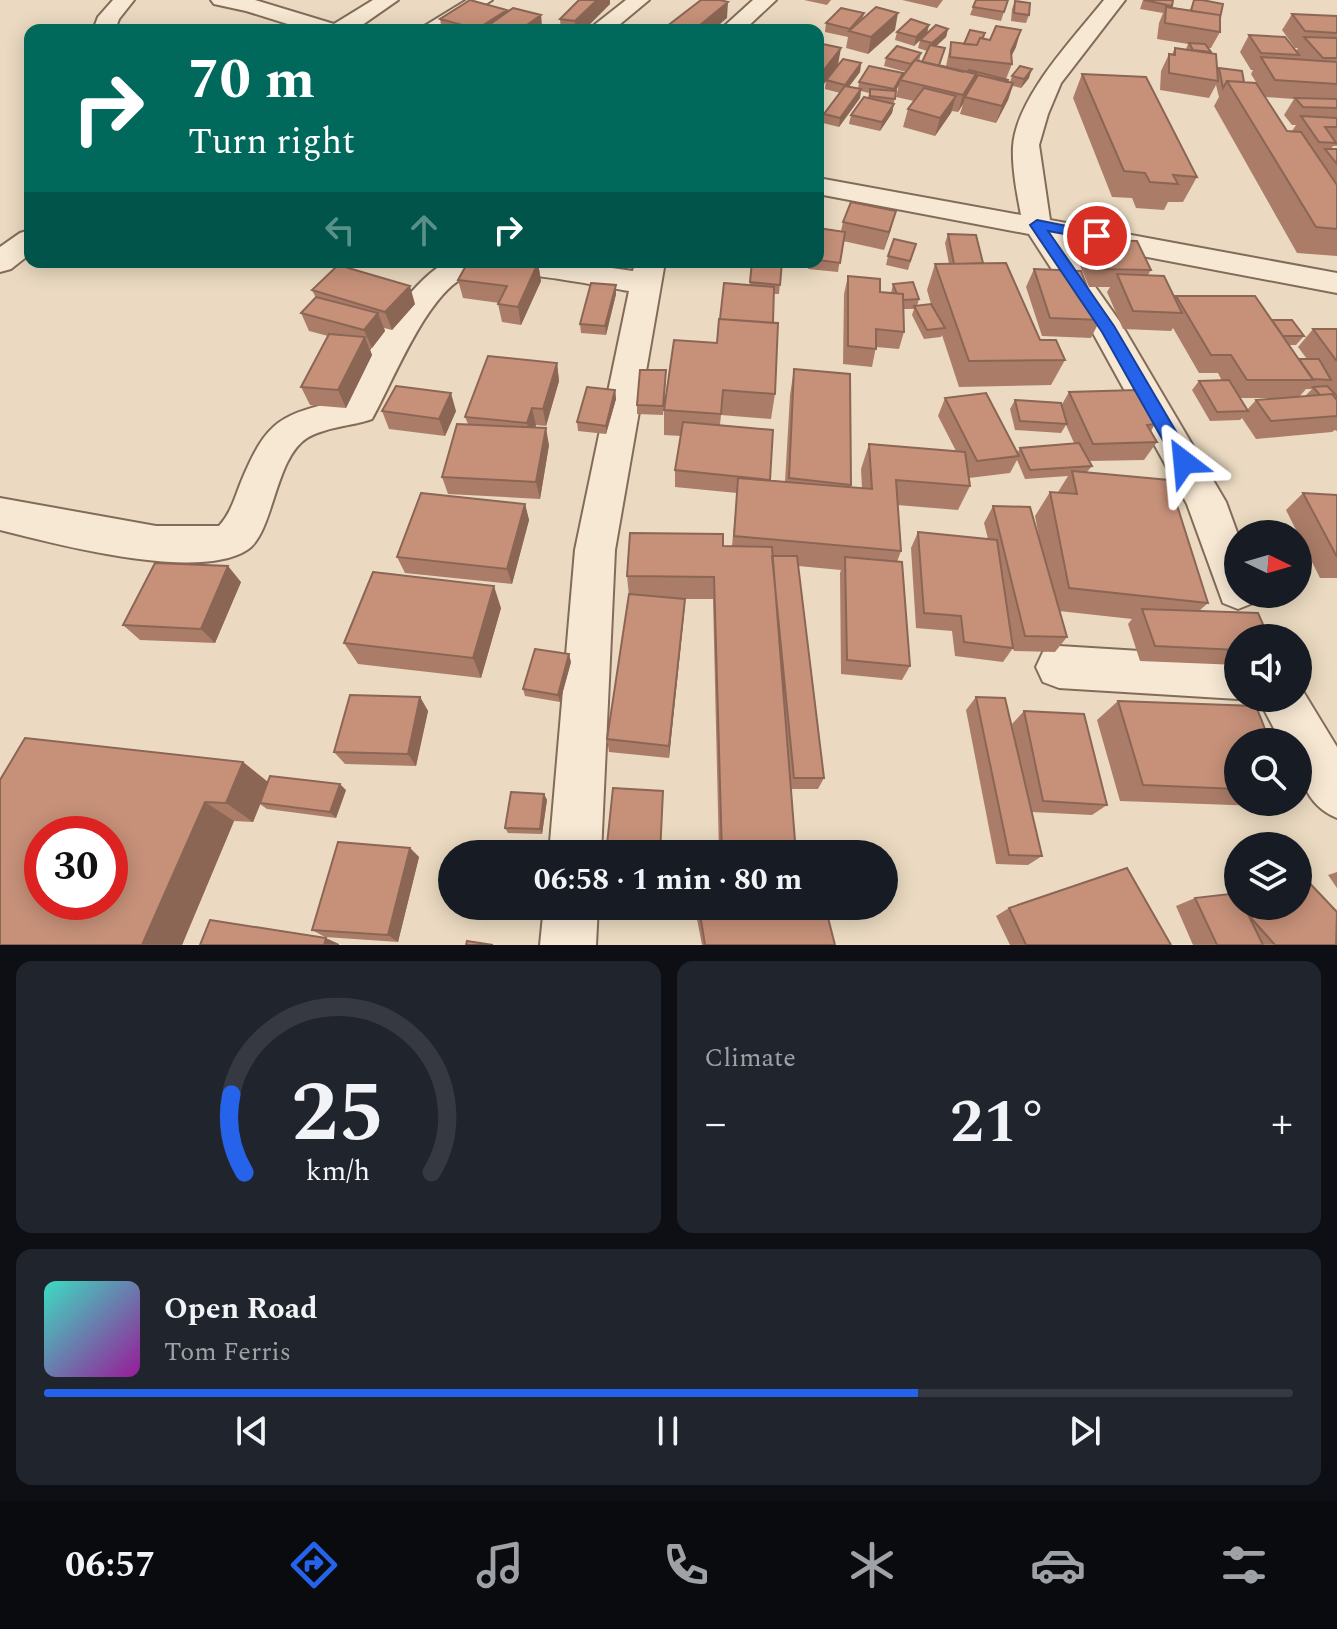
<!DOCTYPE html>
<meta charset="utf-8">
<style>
body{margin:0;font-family:Spectral,serif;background:#20242c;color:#f1f3f6;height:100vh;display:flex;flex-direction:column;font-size:30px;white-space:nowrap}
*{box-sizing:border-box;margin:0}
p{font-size:26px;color:#9ea1a6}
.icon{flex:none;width:44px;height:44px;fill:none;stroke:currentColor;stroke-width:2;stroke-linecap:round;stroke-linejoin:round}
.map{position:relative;height:945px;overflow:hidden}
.details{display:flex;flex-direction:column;gap:16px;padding:16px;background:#0d0f14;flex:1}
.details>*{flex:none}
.top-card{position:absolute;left:24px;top:24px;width:800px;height:244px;border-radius:16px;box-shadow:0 4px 20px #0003;background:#00695c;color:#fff;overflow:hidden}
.needle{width:52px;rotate:95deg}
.tools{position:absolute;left:1224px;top:520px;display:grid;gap:16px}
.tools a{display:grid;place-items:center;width:88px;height:88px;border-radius:50%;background:#171b24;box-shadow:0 4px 20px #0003;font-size:40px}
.speed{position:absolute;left:24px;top:816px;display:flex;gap:16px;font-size:40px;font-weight:700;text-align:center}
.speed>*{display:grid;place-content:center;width:104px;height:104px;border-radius:50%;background:#171b24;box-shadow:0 4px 20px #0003;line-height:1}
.speed .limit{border:12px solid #d22;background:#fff;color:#111}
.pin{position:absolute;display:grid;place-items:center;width:68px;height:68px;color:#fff;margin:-34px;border:4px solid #fff;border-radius:50%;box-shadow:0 2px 8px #0007}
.me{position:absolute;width:88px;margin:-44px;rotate:331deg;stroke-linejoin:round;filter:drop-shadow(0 0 6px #0008)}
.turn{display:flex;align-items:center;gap:28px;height:168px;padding:0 32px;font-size:36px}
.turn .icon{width:104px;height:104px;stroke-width:2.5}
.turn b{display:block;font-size:56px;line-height:68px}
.lanes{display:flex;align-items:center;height:76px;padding:0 32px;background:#0003;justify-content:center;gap:40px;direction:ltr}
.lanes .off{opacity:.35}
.big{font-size:60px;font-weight:700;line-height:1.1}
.details .widget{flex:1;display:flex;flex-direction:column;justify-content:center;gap:12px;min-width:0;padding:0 28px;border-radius:16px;background:#20242c}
.details .dial{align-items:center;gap:0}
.dial svg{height:208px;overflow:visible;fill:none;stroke:#363941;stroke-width:7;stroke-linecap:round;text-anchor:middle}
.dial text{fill:#f1f3f6;stroke:none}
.song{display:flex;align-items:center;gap:24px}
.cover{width:96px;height:96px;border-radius:12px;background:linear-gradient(135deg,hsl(170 70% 55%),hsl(300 70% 35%))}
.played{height:8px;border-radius:4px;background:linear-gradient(90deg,#2563eb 70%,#363941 70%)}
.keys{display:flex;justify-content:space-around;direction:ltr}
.heat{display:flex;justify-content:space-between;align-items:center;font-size:44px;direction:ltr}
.details .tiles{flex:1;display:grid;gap:16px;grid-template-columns:1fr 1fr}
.widget:last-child{grid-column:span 2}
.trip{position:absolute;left:438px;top:840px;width:460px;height:80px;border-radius:40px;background:#171b24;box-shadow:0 4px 20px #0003;font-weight:700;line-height:80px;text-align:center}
.tab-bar{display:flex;height:128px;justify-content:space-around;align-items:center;background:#090b0e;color:#9ea1a6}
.tab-bar .icon{width:56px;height:56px}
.tab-bar .active{color:#2563eb}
.tab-bar b{font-size:36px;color:#f1f3f6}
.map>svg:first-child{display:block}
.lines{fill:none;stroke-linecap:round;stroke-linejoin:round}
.street-casing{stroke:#836b5a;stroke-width:4}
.street{fill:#f7e8d3;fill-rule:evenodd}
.wall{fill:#ab7d68;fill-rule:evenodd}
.shaded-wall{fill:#8b6655}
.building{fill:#c79179;stroke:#8b6655;stroke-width:2;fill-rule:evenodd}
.route{fill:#2563eb;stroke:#184099;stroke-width:2}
</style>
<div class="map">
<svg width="1337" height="945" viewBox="0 0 1337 945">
<rect width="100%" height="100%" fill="#ebdac1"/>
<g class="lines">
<defs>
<path id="street" d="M113,0h21l-15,19 -4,11h-22l5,-13z
M211,0h44l79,24 39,-24h25l-43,30h-48l-61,-19 -32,-7z
M467,0h25l-47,30h-27z
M626,0h23l-36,30h-25z
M753,0h23l-32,30h-24z
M1104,0h21l-64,83 -13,31 -9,31 11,75 287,53v20l-274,-52 57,81 106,180 12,33v59h19l-4,9 -15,6 -15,-6 -36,-99 -94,-171 -64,-99 -211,-40v-16l203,37c-4,-21 -9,-47 -8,-68 3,-50 61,-109 91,-147z
M30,230v24l-19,15 -11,3v-25l20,-14z
M446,262h123l64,9 2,-9h30l-50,288 -14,304h-52l26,-304 54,-259c-34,-6 -129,-25 -159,-16 -41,12 -78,109 -98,144 -20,7 -47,8 -65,19 -33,21 -33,95 -60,112 -50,32 -191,-6 -247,-20v-32l156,28h63c12,-13 16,-29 22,-44 26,-63 40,-68 104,-82 19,-44 59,-113 101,-138z
M1059,646l179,11v41h4l-4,1 -179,-11 -16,-6 -7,-15 7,-15z
M1298,683l39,64v71c-33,-14 -39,-43 -39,-76h-17l-23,-44h40z
M544,906h54l-2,39h-56z"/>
</defs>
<use href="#street" class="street-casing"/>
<use href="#street" class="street"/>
</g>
<path class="wall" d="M804,0h27l-4,5z
M902,0h41l-6,8z
M1008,0l-7,21 -31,-6 3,-8z
M1143,0h30l-2,7 19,3 4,-10 26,18v14l-9,16h-3l9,24 2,-4 25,14 21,15 -14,-23 2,-4h-2l-11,-18 9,-17 47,16 2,-3h-3l-13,-18 10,-16 45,2v130h-4l-2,3h6v107l-40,-3 -83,-147 5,-9 -3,-12 -7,13 -49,-8 1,-19 8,-17h3l3,-6 11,1 2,-5 -31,-5 2,-16 4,-10 -23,-4zM1265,97l29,2 -10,16 8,10h4l-4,6h-5z
M1015,1l14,14 -3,8 -15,-2 1,-12z
M610,4l-26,26h-23l-1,-11z
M507,10v2l34,3 1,15h-100l-2,-11z
M864,13l-1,5 32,12 -27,24 -22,-6 2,-11 -23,-5 1,-9z
M929,25l-2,8 21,-4 -2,8 -10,9 7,10 -3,9 6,1 5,-24 13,2 21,-11 -1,6 32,8 -5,9 1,8 -6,15 4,3 2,-6 17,2 -8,10 -8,-2 -5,14 -12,23 -36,-9 3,-10 -5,8 -6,-1 -17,25 -32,-9 5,-18 6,-8 -18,-4 3,-12 -3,6 -4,22 -12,18 -31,-7 2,-9 17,-17 1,-5 -8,-2 -1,7 -21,29 -16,-4 1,-9 16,-21 -15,-4 1,-9 35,-17 -1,9 -11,15 9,2 1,-7 44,-9 -1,5 4,-6 -22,-6 2,-8 35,-5 -2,8 3,1 5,-11 -9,-3 2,-8 -6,6 -19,-6 2,-8z
M818,43l23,5 -20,40 -3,-1z
M1082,74l115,103 -14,25h-15l-4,8 -28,-2 -4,-10 -20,-1 -39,-99z
M843,222l48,7 -7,21 -41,-9 -5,31 -30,-3 2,-7h8v-34l23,3z
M948,234l35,29 57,77 25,20 -14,25 -92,2 -17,-52 -1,2 -17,2 -12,-24 2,-6h-11l1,23 -5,17 -23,-2 -4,20 -29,-3 1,-70 4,-18 32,16 11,1 2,-9 26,15 -2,7 14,-2 -4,-14 8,-26h14l-4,-21z
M1086,240l65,30 -3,5 27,23 1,-2 96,24 32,16 -8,9h-7l10,14h8l-9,-12 15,-18h24v102l-2,-1 -3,2 -76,7 -14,-21 -2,2 -30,1 -18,-31 7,-9h23l-4,-8h-19l-26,-45 -2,3 -48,-2 -16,-37 3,-5h-21l-12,-29zM1306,389h6l-7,7 -6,1zM1240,398h41l-25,2 -9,10z
M916,244l-8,26 -22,-5 2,-9z
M752,262h32h-2l-3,32h-5l-1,29 2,71 -4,25 -50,-4 -1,10 50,55 15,2 5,-87 4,-26 57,116v2l11,1 -1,-19 8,-25 87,7 -18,-35 7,-18 73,54 2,-4 54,-5 -8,-18 -5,8 -46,-3 -5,-21 5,-9 46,6 8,-14 86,32 -4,7 6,11 -13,18 -55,1 3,5 -5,6 121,131 -9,8 39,27v27l-98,-4 -12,-37 4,-5 -73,-8 8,26 -12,15 -41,-1 -1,-3 -10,14 -48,-6 -3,-25 -36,-3 -5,-80 7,-16 70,7 -4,-16 9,-17 47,36 -5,-26 15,-24h8l10,-16 -43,3 -8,-19 -7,13 -41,5 1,8 -12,24 -61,-5 4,46 -4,11 13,104 -8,14 -61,-6 -1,-101 1,-3 -43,-4 26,212 -6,11h-27l5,65h-77l-6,-255h-32h4l-1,15 -15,144 -60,-6 -2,-13 22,-143 -2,-20 96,-30h9l5,-53 -62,-6v-17l6,-34 -17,-1v-25l53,-67 33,-58z
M538,263l3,18 -20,44 -19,-3 -4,-18 1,-1 -36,-5 -5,-18z
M1034,269l66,51 -9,18 -49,-2 -16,-49z
M312,290l103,14 -23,26 -8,-2 1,3 -13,17 -3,-1 3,8 -26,53 -36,-3 -9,-18 27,-51 -19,-5 -8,-18 15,-15z
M616,294l-10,41 -25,-2 -1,-9z
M557,363l2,18 -13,45 -10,-1 -1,2 14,18 -9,54 -92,-5 -6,-17 26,-53 -3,-7z
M666,380l-3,35 -26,-1v-9z
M615,390l1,9 -10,35 -28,-3 -1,-9z
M382,411h74l-11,25 -56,-7z
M1303,493l34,2v83h-17l-34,-68z
M525,504l4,16 -17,64 -107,-11 -8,-16z
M241,582l-26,61 -75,-3 -17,-15z
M501,608l-20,70 -123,-14 -14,-21z
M571,662l-11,40 -35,-6 -2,-7z
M420,697l8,14 -12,55 -71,-2 -11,-12z
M976,697l41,53 -5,-26 12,-13 83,94 -15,10 -61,-3 11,44 -14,9 -32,-1 -30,-154z
M1118,701l120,41v60h30l-8,4 -140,-5 -23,-81z
M243,762l25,20 78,8 -10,28 -69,-9 -7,-5 -7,18 -19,-1 -52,124h-182z
M544,794l3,6 -5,34 -34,-1 -3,-5z
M410,848l9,9 -21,85 -73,-5 -13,-7z
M1337,872v16l-9,-13z
M1302,875l34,70h-143l-17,-39 19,-8 51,13 6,-5h46v-30z
M699,908l136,37h-133l-5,-26z
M1009,908l162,37h-161l-14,-29z"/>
<path class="shaded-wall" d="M597,0h13v4l-26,26h-8l-1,-9z
M728,2l-1,16 -14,12h-19z
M507,10l2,17 -5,3h-27z
M898,13l-3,17 -27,24 3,-17z
M541,15l1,15h-22z
M929,25l-2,8 -13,13 2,-9z
M948,29l-2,8 -16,15 2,-9z
M1021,30l-5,17 -8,16 3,-12z
M841,48l-3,17 -17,23 2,-17z
M861,63l-1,9 -17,22 2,-9z
M1032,69l-3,9 -8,10 3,-9z
M903,73l-4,12 -7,13 2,-9z
M976,74l-6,17 -5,6 -2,7 -5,8 5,-17z
M1013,83l-5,17 -12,23 6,-17z
M861,89l-1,9 -21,29 1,-9z
M956,96l-5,17 -16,23 5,-18z
M894,104l-2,9 -12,18 2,-9z
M896,211l-5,18 -7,21 5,-18z
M538,263l3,18 -20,44 -3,-18z
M616,285v9l-10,41 -1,-9z
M410,286l5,18 -23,26 -7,-18z
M378,313l7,18 -13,17 -8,-18z
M365,337l7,18 -26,53 -8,-18z
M557,363l2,18 -13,45 -3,-17z
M615,390l1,9 -10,35v-8z
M451,393l5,18 -11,25 -6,-17z
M532,408l4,17 -5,15 -4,-17z
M546,428l3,17 -9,54 -4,-17z
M525,504l4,16 -17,64 -5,-15z
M228,566l13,16 -26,61 -14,-14z
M494,586l7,22 -20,70 -8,-20z
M685,599l-1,15 -15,144v-12z
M569,654l2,8 -11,40 -2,-7z
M420,697l8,14 -12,55 -8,-12z
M243,762l26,21 -16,39 -27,-19z
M340,784l6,6 -10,28 -6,-6z
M544,794l3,6 -5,34 -2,-5z
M205,802l29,19 -52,124h-40z
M410,848l9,9 -21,85 -10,-7z
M326,938l13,6v1h-15z"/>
<path class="building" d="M470,0l37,10 -30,19 -37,-10z
M579,0h18l-22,21 -15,-2z
M701,0h19l8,2 -34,28h-32z
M976,0h32l-4,12 -31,-5z
M1144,0h29l-1,6z
M1194,0h8l21,4 -3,14v-3l-29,-4z
M1015,1l15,2 -1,12 -15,-2z
M876,7l22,6 -27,24 -22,-6z
M1166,7l54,8v17l-55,-9z
M513,8l28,7 -21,15h-38z
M841,8l23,5 -14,16 -24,-6z
M1292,14l45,2v17l-32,-2z
M911,19l18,6 -13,12 -19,-5z
M936,25l12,4 -16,14 -12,-3z
M996,26l25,4 -10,21 1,13 -62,-7 1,-15 26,3 3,-7 10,2z
M970,30l15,3 -3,5h-2l-3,7 -13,-1z
M1249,35l36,2 14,18 -38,-2z
M1304,37l33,1v20h-14z
M818,43l23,5 -18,23 -5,-2z
M1189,43l16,1 6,8 -18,-2z
M930,45l15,3 -6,17 25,7 -42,-10z
M897,46l24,7 -10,11 -25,-6z
M1175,48l41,6 2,27 -49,-8v-19l6,1z
M1261,57l76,5v22l-62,-4z
M843,59l18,4 -16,22 -19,-5z
M915,60l61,14 -13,21 -63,-15z
M869,66l34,7 -9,16 -35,-7z
M1020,66l12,3 -8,10 -12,-3z
M1219,68l23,3 2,11 -17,-1 -4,7z
M969,70l39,10 -1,2 -29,-7 -4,7 2,-8 -9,-2z
M1082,74l64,3 51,100 -24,-2 5,9 -28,-2 -5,-9 -21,-2z
M978,75l35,8 -11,23 -37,-9z
M1227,81l29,2 31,48 14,1 36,53v44l-21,-2z
M845,86l16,3 -21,29 -16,-4z
M924,88l32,8 -16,22 -32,-9z
M870,89l26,2 -1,8 -25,-3z
M864,97l30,7 -12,18 -31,-7z
M1295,98l42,1v9l-34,-1z
M1301,116l36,2v9h-12l11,16 -17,-1z
M1325,149h12v15z
M851,202l45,9 -7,21 -46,-10z
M818,228l27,4 -5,31 -22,-3z
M948,234l28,1 7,28 -29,1z
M894,239l22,5 -6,17 -22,-5z
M1086,240l51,1 14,29 -53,-1z
M468,262h61l9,1 -20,44 -20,-3 9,-18 -49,-6z
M752,262h30l-2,23 -30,-3z
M1006,263l34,77h16l9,20 -96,1 -34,-97z
M338,265l72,21 -25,26 -73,-22z
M1034,269l47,2 19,49 -50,-2z
M1117,274l47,2 18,37 -49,-2z
M848,276l32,3v13l23,2 1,38 -28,-3v20l-28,-3z
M913,282l6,17 -16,1v-6h-6l-4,-10z
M591,283l25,2 -11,41 -25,-2z
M724,283l50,4 -1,36 -53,-4z
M1176,296h79l58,84h-66l-16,-25h-20z
M316,297l62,16 -14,17 -63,-17z
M931,304l14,24 -18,2 -13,-24z
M719,319l59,4 -3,71 -52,-4 -2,24 -57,-4 10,-70 43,3z
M1272,320h20l12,16h-21z
M1313,329h24v31h-1z
M329,334l36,3 -27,53 -37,-3z
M488,356l69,7 -14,46 -11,-1 -5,15 -62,-6z
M1299,359h20l12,21 -18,-1z
M794,369l56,5 1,111 -62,-7z
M640,370h26l-3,36 -26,-1z
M1229,380l19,31 -31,1 -18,-31z
M396,386l55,7 -12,26 -57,-8z
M1327,386l10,10v4l-5,-6 -12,1 -7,-8z
M587,387l28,3 -9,36 -29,-4z
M1137,390l18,34 -8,1 10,17 -64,2 -24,-52z
M986,393l33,63 -42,5 -32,-63z
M1332,394l5,6v16l-66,5 -15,-21z
M1015,400l46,3 6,21 -47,-3z
M683,422l90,8 -3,50 -95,-10z
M457,424l89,4 -10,54 -94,-5z
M1079,443l13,23 -62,4 -10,-22z
M869,444l96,8 5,34 -74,-6 5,71 -167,-15 4,-58 134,11z
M1072,471l97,9 39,123 -139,-15 -19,-96 27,2z
M421,493l104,11 -18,65 -110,-12z
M1303,493l34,2v62z
M993,506l37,1 37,130 -42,-1z
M918,532l79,8 16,108 -49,-6 -3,-26 -37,-3z
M630,533l93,1v12l49,1 24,307h-74l-8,-277 -87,-1z
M772,556h25l27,222h-30z
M845,557l57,5 8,104 -63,-6z
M155,563l73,3 -27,63 -78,-4z
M373,572l121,14 -21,72 -129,-15z
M629,594l56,5 -16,147 -62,-7z
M1142,609l116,4 11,25h-31v12l-83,-4z
M535,649l34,5 -11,41 -35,-6z
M350,695l70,2 -12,57 -74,-2z
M976,697l29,1 37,158 -33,-1z
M1118,701l138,5 14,36h-32v47l-95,-4z
M1024,711l60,3 23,91 -64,-4z
M25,738l218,24 -17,41 -21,-1 -63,143h-142v-165zM42,834h68v68h-68z
M270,776l70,8 -10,28 -70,-9z
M613,788l50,3 -3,63h-54z
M511,792l33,2 -4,35 -35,-1z
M338,842l72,6 -22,87 -76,-5z
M1127,868l44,77h-145l-17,-37z
M1302,875l35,37 -1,33h-61l-24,-27 14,-12h33v-28z
M1238,893v13h6l19,39h-46l-22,-47z
M711,906h114l10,39h-130l-6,-37z
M210,920l116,18 -2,7h-124z
M467,941l26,4h-27z"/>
<path class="route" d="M1037,220l60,12 7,4 -7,4 -49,-9 66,95 77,131 2,5 -2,5h-13l-76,-135 -72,-107z"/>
</svg>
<div class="tools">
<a><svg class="needle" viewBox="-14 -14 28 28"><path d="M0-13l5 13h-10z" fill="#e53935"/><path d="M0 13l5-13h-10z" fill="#9ea1a6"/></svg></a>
<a><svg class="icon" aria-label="sound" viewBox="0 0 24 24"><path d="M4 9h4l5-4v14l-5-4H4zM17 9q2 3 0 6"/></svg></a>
<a><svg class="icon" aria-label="search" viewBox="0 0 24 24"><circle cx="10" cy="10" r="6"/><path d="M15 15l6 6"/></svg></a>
<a><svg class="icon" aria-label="layers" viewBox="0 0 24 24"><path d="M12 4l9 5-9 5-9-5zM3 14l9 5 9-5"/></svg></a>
</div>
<div class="speed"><div class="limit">30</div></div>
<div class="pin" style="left:1097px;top:236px;background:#d93025"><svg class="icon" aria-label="arrive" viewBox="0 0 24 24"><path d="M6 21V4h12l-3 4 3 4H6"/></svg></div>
<svg class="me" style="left:1184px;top:462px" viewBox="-20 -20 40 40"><path d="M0-17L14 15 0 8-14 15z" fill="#2563eb" stroke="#fff" stroke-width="4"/></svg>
<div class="trip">06:58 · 1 min · 80 m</div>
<div class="top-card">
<div class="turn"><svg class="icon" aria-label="right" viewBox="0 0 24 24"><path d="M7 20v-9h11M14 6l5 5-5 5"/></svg><div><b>70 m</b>Turn right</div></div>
<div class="lanes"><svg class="icon off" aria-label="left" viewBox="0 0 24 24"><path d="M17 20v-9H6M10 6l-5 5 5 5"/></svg><svg class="icon off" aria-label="ahead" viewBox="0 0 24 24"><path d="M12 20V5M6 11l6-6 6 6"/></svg><svg class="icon" aria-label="right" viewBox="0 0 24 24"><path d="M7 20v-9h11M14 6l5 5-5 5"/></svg></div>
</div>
</div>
<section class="details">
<div class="tiles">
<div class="widget dial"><svg viewBox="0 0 100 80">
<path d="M14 69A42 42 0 1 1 86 69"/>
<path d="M14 69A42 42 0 0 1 9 39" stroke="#2563eb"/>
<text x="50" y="56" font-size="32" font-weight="700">25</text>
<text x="50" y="72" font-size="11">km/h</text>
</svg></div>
<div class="widget"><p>Climate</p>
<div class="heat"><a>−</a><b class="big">21°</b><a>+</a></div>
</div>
<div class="widget">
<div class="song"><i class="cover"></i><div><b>Open Road</b><p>Tom Ferris</p></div></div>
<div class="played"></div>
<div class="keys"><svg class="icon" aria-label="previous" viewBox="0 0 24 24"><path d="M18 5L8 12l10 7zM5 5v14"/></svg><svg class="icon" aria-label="pause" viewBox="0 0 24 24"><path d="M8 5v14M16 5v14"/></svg><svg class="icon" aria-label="next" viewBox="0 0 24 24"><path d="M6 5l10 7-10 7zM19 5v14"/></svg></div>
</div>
</div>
</section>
<nav class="tab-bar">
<b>06:57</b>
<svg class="icon active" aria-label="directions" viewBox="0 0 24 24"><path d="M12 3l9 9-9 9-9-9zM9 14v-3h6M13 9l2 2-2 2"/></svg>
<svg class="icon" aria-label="music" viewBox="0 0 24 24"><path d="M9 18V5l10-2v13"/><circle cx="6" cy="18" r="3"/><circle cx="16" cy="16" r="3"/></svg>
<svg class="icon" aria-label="phone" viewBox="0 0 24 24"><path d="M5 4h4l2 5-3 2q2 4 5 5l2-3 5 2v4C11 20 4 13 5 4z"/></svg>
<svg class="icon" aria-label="climate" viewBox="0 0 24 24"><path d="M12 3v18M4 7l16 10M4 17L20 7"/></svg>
<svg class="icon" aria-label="car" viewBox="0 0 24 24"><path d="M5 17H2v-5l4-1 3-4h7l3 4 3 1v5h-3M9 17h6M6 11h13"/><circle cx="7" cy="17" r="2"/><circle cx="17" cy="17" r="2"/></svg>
<svg class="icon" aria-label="filters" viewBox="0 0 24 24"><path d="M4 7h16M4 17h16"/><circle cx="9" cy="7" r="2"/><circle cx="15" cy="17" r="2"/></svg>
</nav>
